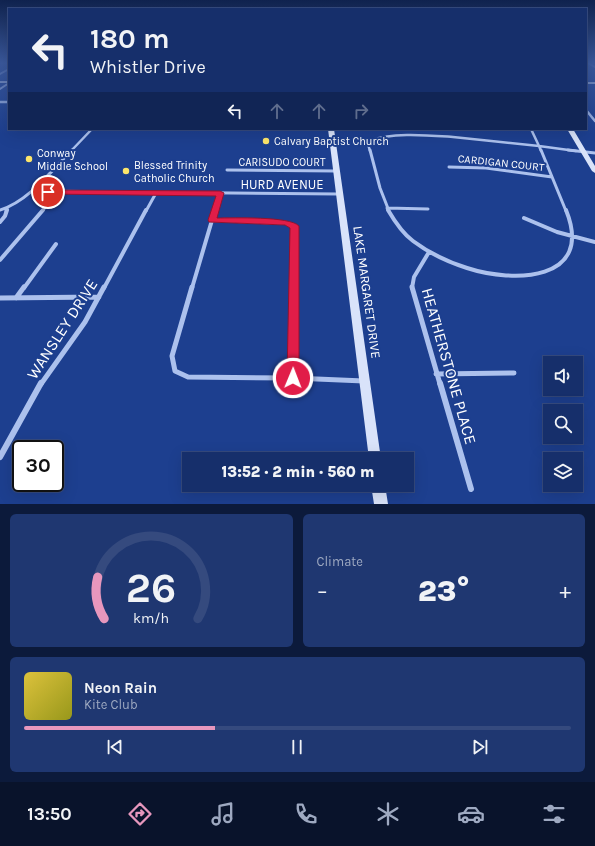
<!DOCTYPE html>
<meta charset="utf-8">
<style>
body{margin:0;font-family:Karla,sans-serif;background:#1f3771;color:#f1f3f6;height:100vh;display:flex;flex-direction:column;font-size:15px;white-space:nowrap}
*{box-sizing:border-box;margin:0}
p{font-size:13px;color:#9ea9c1}
.icon{flex:none;width:22px;height:22px;fill:none;stroke:currentColor;stroke-width:2;stroke-linecap:round;stroke-linejoin:round}
.map{position:relative;height:504px;overflow:hidden}
.side{display:flex;flex-direction:column;gap:10px;padding:10px;background:#0c1a3b;flex:1}
.side>*{flex:none}
.hud{position:absolute;left:8px;top:8px;width:579px;height:122px;border-radius:0px;box-shadow:0 4px 16px #0002,0 0 0 1px #354a7e;background:#162f6b;color:#f1f3f6;overflow:hidden}
.fabs{position:absolute;left:543px;top:356px;display:grid;gap:8px}
.fabs a{display:grid;place-items:center;width:40px;height:40px;border-radius:0px;background:#162f6b;box-shadow:0 4px 16px #0002,0 0 0 1px #354a7e;font-size:20px}
.speed{position:absolute;left:12px;top:440px;display:flex;gap:8px;font-size:20px;font-weight:700;text-align:center}
.speed>*{display:grid;place-content:center;width:52px;height:52px;border-radius:50%;background:#162f6b;box-shadow:0 4px 16px #0002,0 0 0 1px #354a7e;line-height:1}
.speed .limit{border:2px solid #111;border-radius:6px;background:#fff;color:#111}
.pin{position:absolute;display:grid;place-items:center;width:34px;height:34px;color:#fff;margin:-17px;border:2px solid #fff;border-radius:50%;box-shadow:0 1px 4px #0007}
.me{position:absolute;width:44px;margin:-22px;rotate:1deg;stroke-linejoin:round;filter:drop-shadow(0 0 3px #0008)}
.turn{display:flex;align-items:center;gap:14px;height:84px;padding:0 16px;font-size:18px}
.turn .icon{width:52px;height:52px;stroke-width:2.5}
.turn b{display:block;font-size:28px;line-height:34px}
.lanes{display:flex;align-items:center;height:38px;padding:0 16px;background:#0003;justify-content:center;gap:20px;direction:ltr}
.lanes .off{opacity:.35}
.big{font-size:30px;font-weight:800;line-height:1.1}
.side .tile{flex:1;display:flex;flex-direction:column;justify-content:center;gap:6px;min-width:0;padding:0 14px;border-radius:6px;background:#1f3771}
.side .dial{align-items:center;gap:0}
.dial svg{height:104px;overflow:visible;fill:none;stroke:#354a7e;stroke-width:7;stroke-linecap:round;text-anchor:middle}
.dial text{fill:#f1f3f6;stroke:none}
.song{display:flex;align-items:center;gap:12px}
.cover{width:48px;height:48px;border-radius:6px;background:linear-gradient(135deg,hsl(50 70% 55%),hsl(60 70% 35%))}
.played{height:4px;border-radius:2px;background:linear-gradient(90deg,#e797bd 35%,#354a7e 35%)}
.keys{display:flex;justify-content:space-around;direction:ltr}
.heat{display:flex;justify-content:space-between;align-items:center;font-size:22px;direction:ltr}
.side .tiles{flex:1;display:grid;gap:10px;grid-template-columns:1fr 1fr}
.tile:last-child{grid-column:span 2}
.trip{position:absolute;left:182px;top:452px;width:232px;height:40px;border-radius:0px;background:#162f6b;box-shadow:0 4px 16px #0002,0 0 0 1px #354a7e;font-weight:800;line-height:40px;text-align:center}
.tab-bar{display:flex;height:64px;justify-content:space-around;align-items:center;background:#09132b;color:#9ea9c1}
.tab-bar .icon{width:28px;height:28px}
.tab-bar .current{color:#e797bd}
.tab-bar b{font-size:18px;color:#f1f3f6}
.map>svg:first-child{display:block}
.lines{fill:none;stroke-linecap:round;stroke-linejoin:round}
.street-far5{stroke:#acc1ed;stroke-width:2}
.street-far4{stroke:#acc1ed;stroke-width:2.5}
.street-far3{stroke:#acc1ed;stroke-width:3}
.street-far2{stroke:#acc1ed;stroke-width:4}
.street-far1{stroke:#acc1ed;stroke-width:5}
.street{stroke:#acc1ed;stroke-width:6}
.secondary{fill:#d9e3fa;fill-rule:evenodd}
.route{fill:#e11d48;stroke:#92132f}
.poi-dot{fill:#fde66b;stroke:#1d3f8f;stroke-width:1.5}
.labels{text-anchor:middle;dominant-baseline:central;stroke-width:4;stroke-linejoin:round;paint-order:stroke}
.far-poi-label{font-size:11px;fill:#fff;stroke:#1d3f8f;text-anchor:start}
.far-street-label{font-size:11px;fill:#fff;stroke:#1d3f8f}
.street-label{font-size:13px;fill:#fff;stroke:#1d3f8f}
.near-street-label{font-size:16px;fill:#fff;stroke:#1d3f8f}
</style>
<div class="map">
<svg width="595" height="504" viewBox="0 0 595 504">
<rect width="100%" height="100%" fill="#1d3f8f"/>
<g class="lines">
<path class="street-far5" d="M588,63l7,4
M0,74l9,-5
M0,89l9,-6
M0,102h9"/>
<path class="street-far4" d="M0,102h9
M586,110l9,11
M531,129l8,17
M539,146l37,5
M539,146l2,5
M71,151l21,-22
M370,151l-3,-10c27,-9 58,-6 86,-4 29,3 57,6 86,9"/>
<path class="street-far3" d="M370,150l10,38 9,23
M541,150l25,61
M568,150l27,3
M449,167l37,1 66,9
M227,170l109,1
M33,191l305,3
M387,208l41,1
M0,210c29,-9 51,-39 72,-60
M6,211l1,-2
M42,211l17,-19
M146,211l10,-18
M215,211l5,-18"/>
<path class="street-far2" d="M388,210c7,12 14,23 25,31 16,12 35,21 54,27 46,15 128,14 99,-58
M524,218l33,14 38,10
M212,220l74,3 9,3 -1,62
M0,222l5,-6 2,-6
M0,260l43,-50
M24,288l32,-44
M104,288l42,-78
M192,288l23,-78
M412,288l2,-11 15,-25"/>
<path class="street-far1" d="M192,287l-20,69 3,15 13,6 105,1 71,3
M412,287l28,97
M0,298l99,-1
M16,298l8,-11
M436,374l78,-1
M293,378l1,-91
M41,384l44,-62 19,-35"/>
<path class="street" d="M440,383l31,106
M0,457l41,-74"/>
<path class="secondary" d="M0,81h9v2h-9z
M586,82h9v2h-9z
M328,129h6l47,330h-12z
M567,129h6l22,37v7l-3,-2z
M371,485h14l3,19h-14z"/>
</g>
<linearGradient id="sky" x2="0" y2="1"><stop stop-color="#10234f"/><stop offset="0.47" stop-color="#3a589b"/><stop offset="1" stop-color="#3a589b" stop-opacity="0"/></linearGradient>
<rect width="595" height="134" fill="url(#sky)"/>
<path class="route" d="M48,190l172,1 4,2 -7,25c16,0 73,-2 82,8v152l-2,4 -4,2 -5,-2 -1,-4 3,-150 -5,-3 -76,-3 -1,-2 8,-24 -170,-2 -1,-2z"/>
<g class="poi-dot">
<circle cx="266" cy="141" r="4"/>
<circle cx="29" cy="159" r="4"/>
<circle cx="126" cy="171" r="4"/>
</g>
<g class="labels">
<g class="far-poi-label">
<text x="274" y="141">Calvary Baptist Church</text>
<text x="37" y="153">Conway<tspan x="37" dy="13">Middle School</tspan></text>
<text x="134" y="165">Blessed Trinity<tspan x="134" dy="13">Catholic Church</tspan></text>
</g>
<g class="far-street-label">
<text x="282" y="162">CARISUDO COURT</text>
<text transform="translate(501 163) rotate(6)">CARDIGAN COURT</text>
</g>
<g class="street-label">
<text x="282" y="184">HURD AVENUE</text>
<text transform="translate(367 292) rotate(82)">LAKE MARGARET DRIVE</text>
</g>
<g class="near-street-label">
<text transform="translate(62 329) rotate(-57)">WANSLEY DRIVE</text>
<text transform="translate(449 366) rotate(74)">HEATHERSTONE PLACE</text>
</g>
</g>
</svg>
<div class="fabs">
<a><svg class="icon" aria-label="sound" viewBox="0 0 24 24"><path d="M4 9h4l5-4v14l-5-4H4zM17 9q2 3 0 6"/></svg></a>
<a><svg class="icon" aria-label="search" viewBox="0 0 24 24"><circle cx="10" cy="10" r="6"/><path d="M15 15l6 6"/></svg></a>
<a><svg class="icon" aria-label="layers" viewBox="0 0 24 24"><path d="M12 4l9 5-9 5-9-5zM3 14l9 5 9-5"/></svg></a>
</div>
<div class="speed"><div class="limit">30</div></div>
<div class="pin" style="left:48px;top:192px;background:#d93025"><svg class="icon" aria-label="arrive" viewBox="0 0 24 24"><path d="M6 21V4h12l-3 4 3 4H6"/></svg></div>
<svg class="me" style="left:293px;top:378px" viewBox="-20 -20 40 40"><circle r="17" fill="#e11d48" stroke="#fff" stroke-width="3"/><path d="M0-11L8 9 0 5-8 9z" fill="#fff"/></svg>
<div class="trip">13:52 · 2 min · 560 m</div>
<div class="hud">
<div class="turn"><svg class="icon" aria-label="left" viewBox="0 0 24 24"><path d="M17 20v-9H6M10 6l-5 5 5 5"/></svg><div><b>180 m</b>Whistler Drive</div></div>
<div class="lanes"><svg class="icon" aria-label="left" viewBox="0 0 24 24"><path d="M17 20v-9H6M10 6l-5 5 5 5"/></svg><svg class="icon off" aria-label="ahead" viewBox="0 0 24 24"><path d="M12 20V5M6 11l6-6 6 6"/></svg><svg class="icon off" aria-label="ahead" viewBox="0 0 24 24"><path d="M12 20V5M6 11l6-6 6 6"/></svg><svg class="icon off" aria-label="right" viewBox="0 0 24 24"><path d="M7 20v-9h11M14 6l5 5-5 5"/></svg></div>
</div>
</div>
<section class="side">
<div class="tiles">
<div class="tile dial"><svg viewBox="0 0 100 80">
<path d="M14 69A42 42 0 1 1 86 69"/>
<path d="M14 69A42 42 0 0 1 9 37" stroke="#e797bd"/>
<text x="50" y="56" font-size="32" font-weight="700">26</text>
<text x="50" y="72" font-size="11">km/h</text>
</svg></div>
<div class="tile"><p>Climate</p>
<div class="heat"><a>−</a><b class="big">23°</b><a>+</a></div>
</div>
<div class="tile">
<div class="song"><i class="cover"></i><div><b>Neon Rain</b><p>Kite Club</p></div></div>
<div class="played"></div>
<div class="keys"><svg class="icon" aria-label="previous" viewBox="0 0 24 24"><path d="M18 5L8 12l10 7zM5 5v14"/></svg><svg class="icon" aria-label="pause" viewBox="0 0 24 24"><path d="M8 5v14M16 5v14"/></svg><svg class="icon" aria-label="next" viewBox="0 0 24 24"><path d="M6 5l10 7-10 7zM19 5v14"/></svg></div>
</div>
</div>
</section>
<nav class="tab-bar">
<b>13:50</b>
<svg class="icon current" aria-label="directions" viewBox="0 0 24 24"><path d="M12 3l9 9-9 9-9-9zM9 14v-3h6M13 9l2 2-2 2"/></svg>
<svg class="icon" aria-label="music" viewBox="0 0 24 24"><path d="M9 18V5l10-2v13"/><circle cx="6" cy="18" r="3"/><circle cx="16" cy="16" r="3"/></svg>
<svg class="icon" aria-label="phone" viewBox="0 0 24 24"><path d="M5 4h4l2 5-3 2q2 4 5 5l2-3 5 2v4C11 20 4 13 5 4z"/></svg>
<svg class="icon" aria-label="climate" viewBox="0 0 24 24"><path d="M12 3v18M4 7l16 10M4 17L20 7"/></svg>
<svg class="icon" aria-label="car" viewBox="0 0 24 24"><path d="M5 17H2v-5l4-1 3-4h7l3 4 3 1v5h-3M9 17h6M6 11h13"/><circle cx="7" cy="17" r="2"/><circle cx="17" cy="17" r="2"/></svg>
<svg class="icon" aria-label="filters" viewBox="0 0 24 24"><path d="M4 7h16M4 17h16"/><circle cx="9" cy="7" r="2"/><circle cx="15" cy="17" r="2"/></svg>
</nav>
